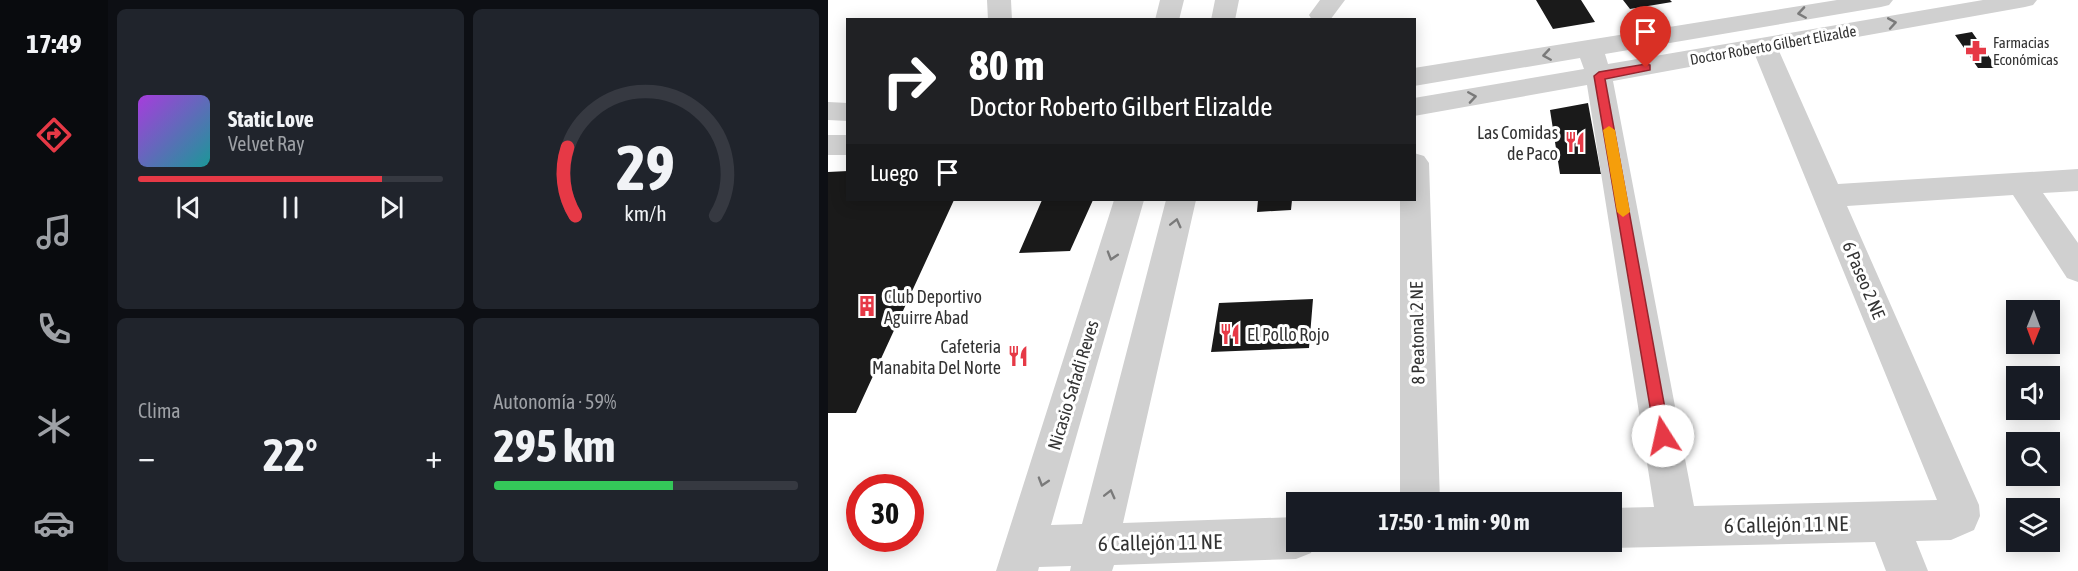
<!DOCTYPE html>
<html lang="es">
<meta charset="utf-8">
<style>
body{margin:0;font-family:"Asap Condensed",sans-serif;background:#20242c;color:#f1f3f6;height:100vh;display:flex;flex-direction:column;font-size:22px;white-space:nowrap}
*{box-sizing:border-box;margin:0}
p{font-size:20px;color:#9ea1a6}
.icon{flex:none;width:33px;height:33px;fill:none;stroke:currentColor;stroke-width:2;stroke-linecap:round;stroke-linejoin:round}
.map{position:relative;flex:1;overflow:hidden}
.details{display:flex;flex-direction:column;gap:9px;padding:9px;background:#0d0f14;width:720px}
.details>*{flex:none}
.top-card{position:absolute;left:18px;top:18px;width:570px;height:183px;border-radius:0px;box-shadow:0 3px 15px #0003;background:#202124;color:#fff;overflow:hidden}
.needle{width:39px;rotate:181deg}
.fabs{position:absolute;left:1178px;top:300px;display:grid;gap:12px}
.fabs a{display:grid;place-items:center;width:54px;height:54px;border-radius:0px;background:#171b24;box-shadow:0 3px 15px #0003;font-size:30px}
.speed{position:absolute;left:18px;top:474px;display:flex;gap:12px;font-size:30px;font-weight:700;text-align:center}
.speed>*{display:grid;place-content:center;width:78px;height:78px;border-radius:50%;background:#171b24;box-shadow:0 3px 15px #0003;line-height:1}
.speed .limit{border:9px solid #d22;background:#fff;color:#111}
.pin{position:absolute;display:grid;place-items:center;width:51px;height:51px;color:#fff;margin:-62px -26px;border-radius:50% 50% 50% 0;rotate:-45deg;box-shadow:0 0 6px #0007}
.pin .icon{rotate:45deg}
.me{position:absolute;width:66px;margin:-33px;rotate:350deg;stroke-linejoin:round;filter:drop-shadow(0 0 4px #0008)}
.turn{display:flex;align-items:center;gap:21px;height:126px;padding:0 24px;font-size:27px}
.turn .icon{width:78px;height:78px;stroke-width:2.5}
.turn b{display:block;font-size:42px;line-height:51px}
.then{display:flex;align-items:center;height:57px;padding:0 24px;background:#0003;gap:12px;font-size:22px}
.big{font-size:45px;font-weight:700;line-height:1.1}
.details .widget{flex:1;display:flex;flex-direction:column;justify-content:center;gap:9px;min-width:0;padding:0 21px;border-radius:9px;background:#20242c}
.details .dial{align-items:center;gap:0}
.dial svg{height:156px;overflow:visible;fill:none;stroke:#363941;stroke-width:7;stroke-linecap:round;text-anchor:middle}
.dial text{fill:#f1f3f6;stroke:none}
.song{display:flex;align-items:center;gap:18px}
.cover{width:72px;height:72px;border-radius:9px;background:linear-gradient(135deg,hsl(280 70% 55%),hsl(180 70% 35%))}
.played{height:6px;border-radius:3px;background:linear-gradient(90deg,#e63946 80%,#363941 80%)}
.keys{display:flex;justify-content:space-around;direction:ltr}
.heat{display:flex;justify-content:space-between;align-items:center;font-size:33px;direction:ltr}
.charge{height:9px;border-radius:4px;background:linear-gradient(90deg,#34c759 59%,#363941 0)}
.details .tiles{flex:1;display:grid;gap:9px;grid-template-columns:repeat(2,1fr)}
.trip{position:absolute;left:458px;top:492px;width:336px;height:60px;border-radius:0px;background:#171b24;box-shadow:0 3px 15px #0003;font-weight:700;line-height:60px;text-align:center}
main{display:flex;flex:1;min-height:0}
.tabs{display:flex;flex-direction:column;width:108px;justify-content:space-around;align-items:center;background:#090b0e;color:#9ea1a6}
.tabs .icon{width:42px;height:42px}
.tabs .current{color:#e63946}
.tabs b{font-size:27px;color:#f1f3f6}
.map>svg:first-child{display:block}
.building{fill:#1a1a1a}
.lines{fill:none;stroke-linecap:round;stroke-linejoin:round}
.minor{fill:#d0d0d0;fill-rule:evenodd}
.oneway{stroke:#7a7a7a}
.route{fill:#e63946;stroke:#96252e;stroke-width:1.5}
.slow{fill:#f59e0b}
.labels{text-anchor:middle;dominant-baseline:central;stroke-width:6;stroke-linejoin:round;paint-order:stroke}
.far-poi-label{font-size:15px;fill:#333;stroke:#fff;text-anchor:start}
.far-street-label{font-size:15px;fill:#333;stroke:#fff}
.poi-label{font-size:18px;fill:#333;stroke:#fff;text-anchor:end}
.street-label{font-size:18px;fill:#333;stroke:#fff}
.near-street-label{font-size:21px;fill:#333;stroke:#fff}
</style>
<main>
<nav class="tabs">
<b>17:49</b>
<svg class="icon current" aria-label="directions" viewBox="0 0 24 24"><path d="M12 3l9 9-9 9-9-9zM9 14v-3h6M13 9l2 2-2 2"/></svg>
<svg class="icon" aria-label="music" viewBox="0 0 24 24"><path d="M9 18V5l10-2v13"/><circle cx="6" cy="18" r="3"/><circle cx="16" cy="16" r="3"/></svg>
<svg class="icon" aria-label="phone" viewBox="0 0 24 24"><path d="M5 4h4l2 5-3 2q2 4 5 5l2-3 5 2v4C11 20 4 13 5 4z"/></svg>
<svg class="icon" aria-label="climate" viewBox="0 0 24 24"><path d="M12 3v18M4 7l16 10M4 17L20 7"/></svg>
<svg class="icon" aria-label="car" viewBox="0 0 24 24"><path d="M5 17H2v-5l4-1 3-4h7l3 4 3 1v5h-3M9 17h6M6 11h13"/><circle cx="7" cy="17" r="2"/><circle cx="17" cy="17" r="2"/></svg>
</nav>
<section class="details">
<div class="tiles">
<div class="widget">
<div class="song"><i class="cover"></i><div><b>Static Love</b><p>Velvet Ray</p></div></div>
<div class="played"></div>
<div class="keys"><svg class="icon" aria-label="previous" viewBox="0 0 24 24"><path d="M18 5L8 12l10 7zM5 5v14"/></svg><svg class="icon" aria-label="pause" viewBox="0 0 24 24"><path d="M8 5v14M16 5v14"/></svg><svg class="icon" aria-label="next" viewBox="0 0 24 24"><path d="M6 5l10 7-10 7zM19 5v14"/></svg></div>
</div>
<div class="widget dial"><svg viewBox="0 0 100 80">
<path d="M14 69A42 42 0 1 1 86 69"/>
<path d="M14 69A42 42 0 0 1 10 34" stroke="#e63946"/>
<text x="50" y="56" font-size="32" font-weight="700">29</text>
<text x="50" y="72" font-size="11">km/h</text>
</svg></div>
<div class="widget"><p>Clima</p>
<div class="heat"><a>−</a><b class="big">22°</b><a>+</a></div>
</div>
<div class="widget"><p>Autonomía · 59%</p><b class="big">295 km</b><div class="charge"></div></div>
</div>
</section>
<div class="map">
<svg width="1250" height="571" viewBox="0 0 1250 571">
<rect width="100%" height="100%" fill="#fff"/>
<path class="building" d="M708,0h45l14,22 -42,7z
M795,0h47l2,2 -42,7z
M1144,32l25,36h-19l-23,-33z
M760,103l13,71h-41l-10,-64z
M20,171v29h106l-98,213h-28v-241z
M214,200h51l-23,51 -51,2z
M430,200h34l-1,10 -34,2z
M485,299l-4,49 -98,4 8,-49z"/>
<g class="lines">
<path class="minor" d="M159,0h24l1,20h-24z
M332,0h24l-5,20h-24z
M387,0h24l-4,20h-24z
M492,0h25l-15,20h-18l-3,-5z
M1009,0h56l-4,5 -8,2 -276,47 3,10 375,-64h54l-4,5 -8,2 -246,44 59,133 240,-15v22l-35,2 35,50v39l-11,-4 -54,-83 -166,11 132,299 1,11 -6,14 -23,10 -35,1 12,30h-42l-11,-29 -264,6 -14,-6h14v-34l43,-1 -67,-422 -173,31v-18l170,-29 -4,-11 -166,28v-18zM927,55l182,445 -243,6 -81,-425z
M0,102l20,1v18l-20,-1z
M0,135h20v20h-20z
M586,153l10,3 5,7 11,339h-40v-302h14z
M286,200h30l-93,325 31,-1 84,-324h30l-73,323 173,-6v25h19l-4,11 -15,6 -182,6 -2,6h-42l1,-5 -32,1 -1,4h-42z"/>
</g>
<defs><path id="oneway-chevron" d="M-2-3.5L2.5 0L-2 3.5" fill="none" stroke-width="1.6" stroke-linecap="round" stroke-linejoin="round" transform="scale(1.5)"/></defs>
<g class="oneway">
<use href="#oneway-chevron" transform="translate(974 13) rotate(171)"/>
<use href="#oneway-chevron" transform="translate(1064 23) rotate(-10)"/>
<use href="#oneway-chevron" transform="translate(719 55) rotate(171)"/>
<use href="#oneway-chevron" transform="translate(644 97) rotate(-9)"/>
<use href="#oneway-chevron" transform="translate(348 223) rotate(-76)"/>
<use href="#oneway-chevron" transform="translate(284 256) rotate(107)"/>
<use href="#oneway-chevron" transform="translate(215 482) rotate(107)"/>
<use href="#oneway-chevron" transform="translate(282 494) rotate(-76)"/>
</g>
<path class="route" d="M818,64l4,1v5l-45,9 65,357 -2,6 -5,2 -6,-2 -2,-6 -61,-360 5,-4z"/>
<path class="slow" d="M781,126l6,4 15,82 -7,5 -6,-5 -14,-82z"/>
<defs>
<symbol id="pharmacy-bare" viewBox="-9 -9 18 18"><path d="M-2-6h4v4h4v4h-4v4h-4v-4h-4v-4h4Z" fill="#e63946" stroke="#fff" stroke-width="2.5" paint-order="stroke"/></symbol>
<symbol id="restaurant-bare" viewBox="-9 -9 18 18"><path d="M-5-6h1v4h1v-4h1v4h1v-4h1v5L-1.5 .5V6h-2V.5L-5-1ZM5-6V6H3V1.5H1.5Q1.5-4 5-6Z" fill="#e63946" stroke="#fff" stroke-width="2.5" paint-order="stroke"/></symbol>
<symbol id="building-bare" viewBox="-9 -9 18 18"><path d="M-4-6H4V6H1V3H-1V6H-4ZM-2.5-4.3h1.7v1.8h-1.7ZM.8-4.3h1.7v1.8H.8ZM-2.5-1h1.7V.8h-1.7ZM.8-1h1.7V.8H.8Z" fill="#e63946" stroke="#fff" stroke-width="2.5" paint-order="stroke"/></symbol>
</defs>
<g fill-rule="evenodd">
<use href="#pharmacy-bare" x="1133" y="36" width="30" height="30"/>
<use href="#restaurant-bare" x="732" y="127" width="30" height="30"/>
<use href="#building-bare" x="24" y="291" width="30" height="30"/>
<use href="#restaurant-bare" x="387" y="319" width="30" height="30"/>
<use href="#restaurant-bare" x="175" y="341" width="30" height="30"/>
</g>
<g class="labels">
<g class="far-poi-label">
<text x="1165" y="42">Farmacias<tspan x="1165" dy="17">Económicas</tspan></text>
</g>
<g class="far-street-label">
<text transform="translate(945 45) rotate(-10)">Doctor Roberto Gilbert Elizalde</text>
</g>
<g class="poi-label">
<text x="730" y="132">Las Comidas<tspan x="730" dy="21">de Paco</tspan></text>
<text x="56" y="296" text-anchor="start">Club Deportivo<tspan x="56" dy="21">Aguirre Abad</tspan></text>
<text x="419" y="334" text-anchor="start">El Pollo Rojo</text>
<text x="173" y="346">Cafeteria<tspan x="173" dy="21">Manabita Del Norte</tspan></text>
</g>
<g class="street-label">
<text transform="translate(1036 280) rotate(67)">6 Paseo 2 NE</text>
<text transform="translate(589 333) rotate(-91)">8 Peatonal 2 NE</text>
<text transform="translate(245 385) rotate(-73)">Nicasio Safadi Reves</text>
</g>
<g class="near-street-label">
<text transform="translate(958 524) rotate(-1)">6 Callejón 11 NE</text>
<text transform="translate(332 542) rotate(-1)">6 Callejón 11 NE</text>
</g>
</g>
</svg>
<div class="fabs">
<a><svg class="needle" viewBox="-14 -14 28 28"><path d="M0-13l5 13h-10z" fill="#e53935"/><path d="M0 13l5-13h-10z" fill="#9ea1a6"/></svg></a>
<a><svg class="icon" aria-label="sound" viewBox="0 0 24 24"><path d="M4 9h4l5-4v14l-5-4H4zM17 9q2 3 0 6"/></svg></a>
<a><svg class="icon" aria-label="search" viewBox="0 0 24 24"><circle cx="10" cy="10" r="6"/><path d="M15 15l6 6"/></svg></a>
<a><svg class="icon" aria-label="layers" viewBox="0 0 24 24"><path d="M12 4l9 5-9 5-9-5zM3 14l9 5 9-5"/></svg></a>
</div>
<div class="speed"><div class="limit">30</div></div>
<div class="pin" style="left:818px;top:68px;background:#d93025"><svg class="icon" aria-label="arrive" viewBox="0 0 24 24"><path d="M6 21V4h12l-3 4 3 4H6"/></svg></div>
<svg class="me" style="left:835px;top:436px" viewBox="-20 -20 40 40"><circle r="19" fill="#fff"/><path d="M0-13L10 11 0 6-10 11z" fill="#e63946"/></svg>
<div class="trip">17:50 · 1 min · 90 m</div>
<div class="top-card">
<div class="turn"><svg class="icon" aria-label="right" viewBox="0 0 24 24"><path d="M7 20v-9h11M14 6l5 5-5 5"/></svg><div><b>80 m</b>Doctor Roberto Gilbert Elizalde</div></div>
<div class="then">Luego<svg class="icon" aria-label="arrive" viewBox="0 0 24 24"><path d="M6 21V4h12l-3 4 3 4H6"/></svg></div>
</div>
</div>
</main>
